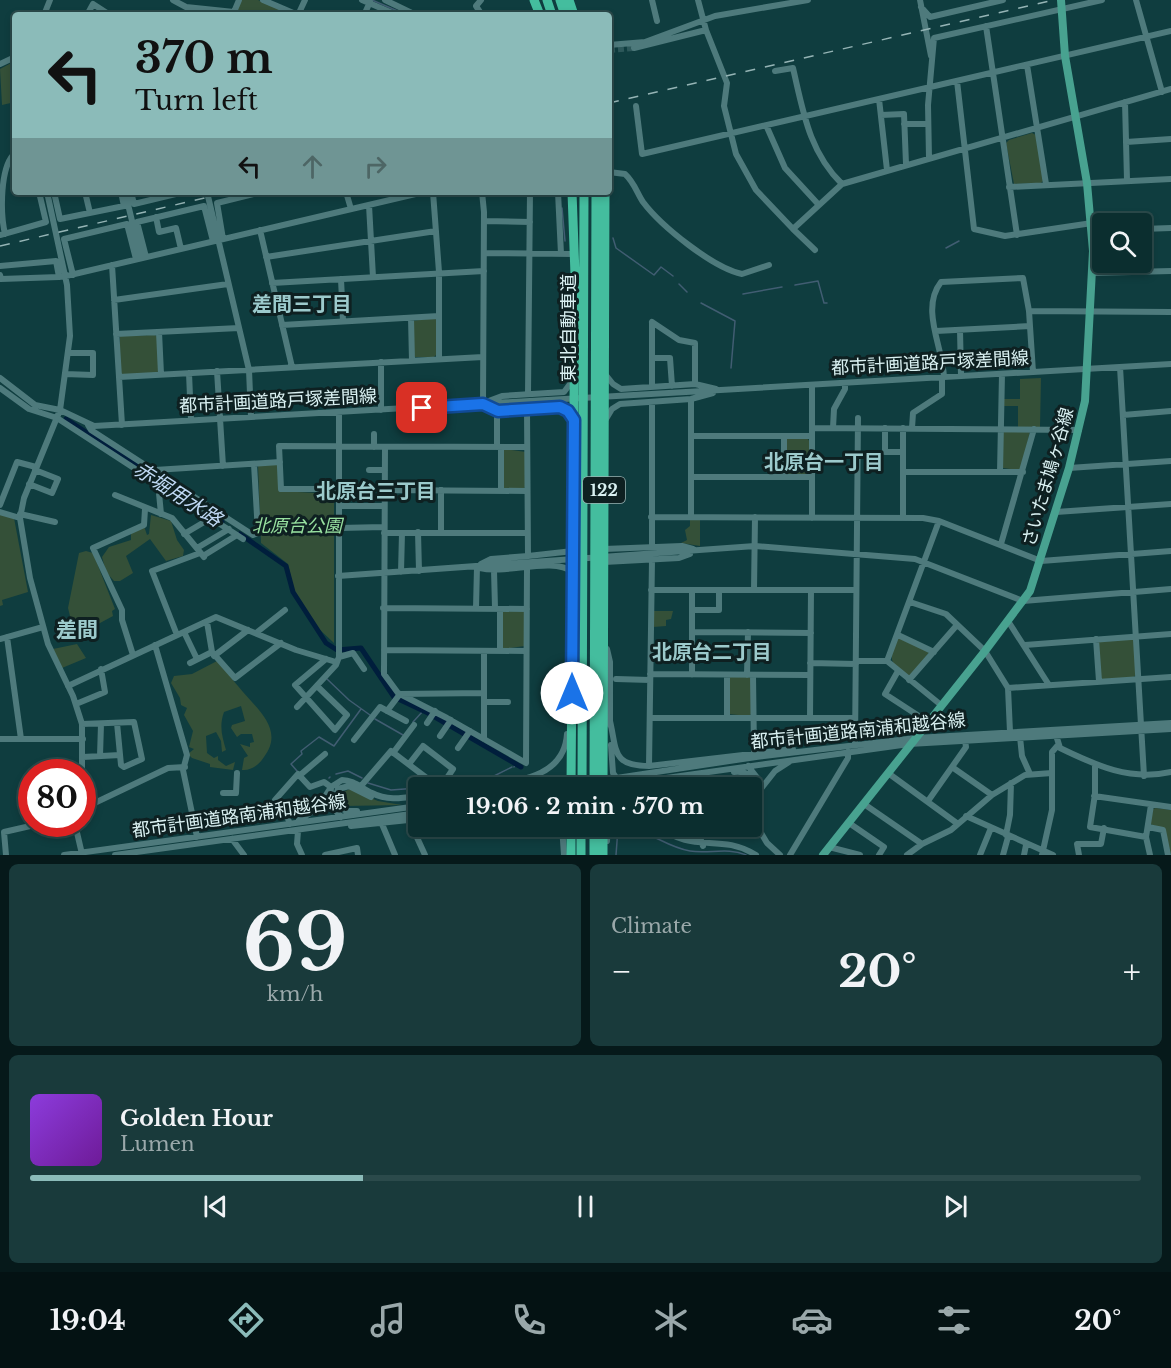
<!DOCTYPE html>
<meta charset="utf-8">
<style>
body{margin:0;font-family:"Libre Baskerville","Noto Sans JP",serif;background:#193a3b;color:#f1f3f6;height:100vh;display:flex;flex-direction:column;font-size:22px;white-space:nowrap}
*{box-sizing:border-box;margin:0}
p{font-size:20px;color:#9aa8aa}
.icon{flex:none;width:33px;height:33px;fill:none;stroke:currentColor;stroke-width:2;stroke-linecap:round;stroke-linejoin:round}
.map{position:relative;height:855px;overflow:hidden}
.drawer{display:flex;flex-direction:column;gap:9px;padding:9px;background:#06191a;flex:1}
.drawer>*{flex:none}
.hud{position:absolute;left:12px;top:12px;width:600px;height:183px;border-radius:6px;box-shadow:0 3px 9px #0003,0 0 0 2px #2b4a4b;background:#8bbbb9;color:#111;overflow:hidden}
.controls{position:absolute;left:1092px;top:213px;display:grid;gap:12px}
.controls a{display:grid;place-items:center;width:60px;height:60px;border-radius:6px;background:#0b2e2f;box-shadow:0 3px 9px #0003,0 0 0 2px #2b4a4b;font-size:30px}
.speed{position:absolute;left:18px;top:759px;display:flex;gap:12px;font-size:30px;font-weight:700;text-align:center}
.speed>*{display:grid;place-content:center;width:78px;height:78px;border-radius:50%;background:#0b2e2f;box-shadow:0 3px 9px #0003,0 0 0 2px #2b4a4b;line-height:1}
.speed .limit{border:9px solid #d22;background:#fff;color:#111}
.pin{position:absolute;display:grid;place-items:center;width:51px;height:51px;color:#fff;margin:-26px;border-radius:12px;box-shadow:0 3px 9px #0006}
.me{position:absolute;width:66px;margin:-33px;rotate:0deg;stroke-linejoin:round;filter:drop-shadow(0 0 4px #0008)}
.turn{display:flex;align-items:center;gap:21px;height:126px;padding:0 24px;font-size:27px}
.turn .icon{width:78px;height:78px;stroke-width:2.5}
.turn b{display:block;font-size:42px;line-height:51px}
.lanes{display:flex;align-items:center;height:57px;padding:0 24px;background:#0003;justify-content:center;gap:30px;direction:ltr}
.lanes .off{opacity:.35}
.big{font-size:45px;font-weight:700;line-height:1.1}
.drawer .card{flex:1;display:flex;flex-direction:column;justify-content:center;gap:9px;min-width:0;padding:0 21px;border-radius:9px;background:#193a3b}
.drawer .dial{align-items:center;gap:0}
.dial b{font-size:78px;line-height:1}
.song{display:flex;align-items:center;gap:18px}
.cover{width:72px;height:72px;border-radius:9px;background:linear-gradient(135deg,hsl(270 70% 55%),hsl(280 70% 35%))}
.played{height:6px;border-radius:3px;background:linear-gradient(90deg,#8bbbb9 30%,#2b4a4b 30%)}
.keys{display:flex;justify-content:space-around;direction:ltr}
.heat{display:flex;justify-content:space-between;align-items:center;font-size:33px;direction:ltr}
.drawer .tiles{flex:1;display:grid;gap:9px;grid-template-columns:1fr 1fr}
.card:last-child{grid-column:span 2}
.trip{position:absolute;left:408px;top:777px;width:354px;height:60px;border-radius:6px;background:#0b2e2f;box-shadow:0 3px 9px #0003,0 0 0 2px #2b4a4b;font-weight:700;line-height:60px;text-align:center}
.tabs{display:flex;height:96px;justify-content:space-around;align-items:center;background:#041213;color:#9aa8aa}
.tabs .icon{width:42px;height:42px}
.tabs .selected{color:#8bbbb9}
.tabs b{font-size:27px;color:#f1f3f6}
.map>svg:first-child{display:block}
.green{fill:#345038}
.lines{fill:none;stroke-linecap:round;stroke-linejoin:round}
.stream{stroke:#415d72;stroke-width:1.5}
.canal{stroke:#001e3c;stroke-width:5}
.minor-tunnel{stroke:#2d585a;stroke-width:6;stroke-dasharray:6 3;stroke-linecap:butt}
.minor{stroke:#4e7a7c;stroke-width:6}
.major{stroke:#48a290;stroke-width:8}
.highway{stroke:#44bd9e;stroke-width:9}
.rail{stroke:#95b4b5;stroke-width:1.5;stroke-dasharray:10 10;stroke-linecap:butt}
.route-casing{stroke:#114b97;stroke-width:15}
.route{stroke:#1a73e8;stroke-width:10}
.labels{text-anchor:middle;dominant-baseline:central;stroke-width:6;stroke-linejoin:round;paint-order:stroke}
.shield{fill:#0e2021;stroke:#9cb2b3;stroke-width:1.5}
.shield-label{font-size:16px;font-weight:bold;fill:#d9f0f1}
.street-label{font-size:18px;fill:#d9f0f1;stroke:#0e2021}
.park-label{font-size:18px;font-style:italic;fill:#98e1a0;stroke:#0e2021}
.neighbourhood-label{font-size:20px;font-weight:bold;fill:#9ccacc;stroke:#0e2021}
.water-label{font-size:20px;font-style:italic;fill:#c0d9f4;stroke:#0e2021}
.quarter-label{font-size:21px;font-weight:bold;fill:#9ccacc;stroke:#0e2021}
</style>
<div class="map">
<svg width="1171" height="855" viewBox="0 0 1171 855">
<rect width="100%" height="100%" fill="#0f3d3f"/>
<path class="green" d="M240,0h18l35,15h-59z
M15,61v41l-13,3 -2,-36z
M1032,133l4,2 8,45 -3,3 -27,1 -8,-41 3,-3z
M434,318l3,2v34l-3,3h-20l-2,-36z
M154,335l3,1 2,35 -3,2 -33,2 -3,-2v-37z
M1041,378l-1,49h-22v-21h-14v-7h16v-20z
M1005,431h25l-8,36 -3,3 -16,-2v-35z
M787,438h20l3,4v30l-2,3h-22z
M505,449l21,3v34l-3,3h-19l-2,-38z
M258,465h20l2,26 54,3v149l-15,-14 -25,-37 -6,-28 -27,-21z
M0,514l14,4 14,74 -26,8 1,5 -3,1z
M151,515l20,6 6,19 7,10 -1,6 -17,5 -16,-22 -24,17 7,17 -13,8h-6l-8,-9 -4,-15 7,-10 22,-7v-7l13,-7 3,9 2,-1z
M690,520h10v26l-19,-3 6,-3 -2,-10 5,-4z
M86,551l7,2 22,56 -3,2 1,5 -24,13 -2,-5 -14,4 -5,-20 11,-55z
M522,610l3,3v33l-23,3 -1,-37z
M653,611h20l-2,8 -5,1v6l-13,1z
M898,638l32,13 -18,25h-5c-19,-16 -18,-15 -9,-38z
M1131,638l3,3 2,34 -4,3 -31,2 -3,-38z
M77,644l9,14 -24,10 -9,-19z
M217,661c9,8 13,16 21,25 16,21 48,42 26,71 -5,8 -13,14 -22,13l2,-12 4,-2 -8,-12 10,3v-4l4,-1 -2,-8h-11l-4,3 -6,-9 1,-3 13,-4 -4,-15 -17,6c-5,14 -2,24 2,38l-4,2 -1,-11 -5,-9 -10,4 1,17 7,5 4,-2v4l8,6 9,-4 -2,8 -23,-3v-3l-18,-6 -4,-4 6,-5 -5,-2 4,-16 -9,-16 3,-7 -6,-3 -1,-7 -9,-15 3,-7 18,-2z
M730,677h19l3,3 -1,34 -2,2 -21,-2z
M731,775l14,2 5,5 -1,5c-20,0 -36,-7 -56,-6v-4z
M350,789l28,12 24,4 -58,1 -6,-6 1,-6z
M1156,808l15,2v45l-7,-26 -14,-5 3,-15z"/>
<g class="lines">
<path class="stream" d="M372,0l35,15
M562,208l3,33
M613,238l3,10 38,27 7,-8 12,9
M946,248l13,-7
M679,284l8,8
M795,285l23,-4 6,22h3
M743,294l39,-7
M701,303l34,18 -4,47
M327,679l22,21 21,15
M375,719l28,16
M413,722l10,-11
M514,767l2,-4
M297,771l-6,-7 11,-10 -1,-3 18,-14 15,9 27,-37
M336,774l12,-3 14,7
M329,778l1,-1
M478,780l14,-3 20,-10
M462,782l10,-1
M368,783l23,7 27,-2
M447,784l10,-1
M432,787l8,-2
M261,821l-2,-7 11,-6 3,-6
M616,855l2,-27c27,-2 46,19 72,23 19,3 38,-4 56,4"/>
<path class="canal" d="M66,419l156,103
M240,534l46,32 7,26 33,51 11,7 24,-2 33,49 34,16 93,54"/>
<path class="minor-tunnel" d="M609,50l25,-2"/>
<path class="minor" d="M173,0l13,7 48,5 5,-12
M263,0l35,15
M362,0l35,15
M385,0l31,15
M481,0l-5,6 6,9
M652,0l5,21
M698,0l8,30 21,53 -3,23 12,48 20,36 37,39 49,-45 329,-95
M920,0l11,56
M1136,0l26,92
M921,7l9,10 73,-17
M44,15l6,-15
M87,15l6,-11 17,11
M298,15l7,-15
M364,15l6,-13
M986,26l31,209
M609,45l36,-3 70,-26 93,-16
M634,48l72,-18
M0,64l15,-7
M1027,65l19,119
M775,71l18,-3c10,43 16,84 49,116
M957,81l17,148 31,7 87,-13
M879,99l8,71
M1125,102l2,78
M636,106l6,48 529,-123
M881,115l23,-1 2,50
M904,124h23
M766,125l19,43 33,36
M1126,142l45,-3
M929,158l-1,-53 6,-67 168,-38
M609,172l16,2c9,8 12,19 18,28 18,24 70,66 99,72l27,-9
M1009,187l162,-8
M47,192l20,93 3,51 -10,74 -36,88 -4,20 10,60 18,66 25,52 9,28v48
M54,192l6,27 64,-13 -3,-14
M85,192l5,21
M125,192l16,66
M131,192l3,12 50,-12
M207,192l42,178 2,47
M346,192l5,17
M433,192l6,80v87
M482,192l2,20 -1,192
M558,192l3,62
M369,205l4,72
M156,217l3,15 17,-4 5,21
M484,221l46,1
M793,229l22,21
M1142,229l29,-1
M260,230l32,137
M1093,231h9
M5,234c-5,-22 -5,-68 10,-81
M0,235l46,-13 -7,-30
M223,239l-6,-36 45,-11
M484,253l90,1
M146,257l-9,-35 67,-16 9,35
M266,257l170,-26
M112,265l10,160
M0,266l56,-5 3,16 7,-1 358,-84
M1093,273l78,-2
M0,275l1,4 58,-2
M73,275l-9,-36 63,-15 9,35
M341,279l2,42
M272,283l212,-12
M114,300l114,-16
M1029,311l142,1
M411,318l1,43
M652,322l27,18 16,3v41
M282,325l157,-9
M960,330l1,46
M936,331l94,-5
M159,332l2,42
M116,334l123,-6
M652,358h18l2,28
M381,362v48
M1120,367l24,409
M217,371l6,95
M189,373l2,47
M65,374l28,1v-22h-25
M605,374l8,10 8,5 74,-5 21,5
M119,377l364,-20
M944,377c-1,-30 -24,-68 -3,-95l82,-4 6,33 4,61
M0,378l35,27 25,5 34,16 1077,-62
M812,385v133
M652,387v-65
M0,388l29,21 28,9 186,121
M528,394l2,-202
M486,402l16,-6 62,-4 9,-12
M652,402v145
M486,405l11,5 63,-3 8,4 6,9
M497,410v37
M1123,415l48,-4
M606,419l6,-10 8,-5 71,-5 22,-6
M88,425l3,5 162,105 5,-2 -4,-69
M812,428l267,2
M833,428l1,-19 11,-20v-6
M885,428v24h18
M903,428v90
M912,428l1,-15 29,-19v-16
M374,434v13
M691,436h120
M385,447l-1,227 14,19 49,25 79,45 1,-195
M1069,468l102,-7
M155,470l125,-8
M369,470h16
M903,472h120
M1000,472l2,-98
M691,477h121
M784,477v-41
M158,483l3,31
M29,484l23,9 6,-14 -23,-9
M339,489h-58l-2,-43 248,1
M385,490l142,1
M501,490v-43
M115,495l57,23 32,39
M0,505l17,-43 19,5
M339,506h45
M0,512l20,6
M1056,512l115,-8
M20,514l35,8
M651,517l272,1 16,3 102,40 130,-10
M691,517v-118
M339,528l45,-1
M418,532l1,39
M384,533h143
M441,533v-43
M184,534l27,-16
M1001,544l33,-115
M197,548l32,-19
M604,549l78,-3 11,3
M203,556l34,-21
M528,556l45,-5
M604,562l75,-4 11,-4
M481,564l10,-5 37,-3 -1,-147
M480,568c26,7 72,-12 93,4
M494,570l1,38
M401,572l1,-39
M338,576l417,-30 160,13 108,42 148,-12
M651,590h205
M692,590v85
M754,590l1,-73
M910,602l36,12 39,37 23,37 2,44
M383,608l144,1
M476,608l1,-41
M500,609v42
M692,610h27v-20
M1008,621l41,64
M207,622l5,30 23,26 46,-35
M184,632l13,27
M692,632l119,1
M256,633l29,-23
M177,635l-25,-64 48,-18
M898,635l36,17
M7,637l14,102
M0,639l43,-12
M1096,639l3,42
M155,645l32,110 -4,15 14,67
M1025,645l146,-11
M607,649l3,13v63
M384,650l142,1
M133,655l-11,-35v-10l-29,-62 51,-23 1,-16
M214,656l34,-26
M339,657l14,-4 11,16
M856,661h31l54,44
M887,661l52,-140
M190,663l22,-11
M810,663l46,1
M898,671l-13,23 43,28
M650,674l160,1
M747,675l1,-43
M753,675l1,77
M616,679l34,1
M909,680l48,-55
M68,686l148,-69 80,33 40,12
M317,686l30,29 -12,15 -40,-45 31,-26
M1008,688l163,-11
M484,702h24
M76,704l29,-12 -4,-23
M297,707l39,-42 3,-8v-244
M387,711l13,-17 84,-1
M650,718h205
M727,718v-43
M810,718l1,-128
M610,721c7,30 2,45 39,45l144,-17
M427,723l8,-12
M82,724l52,-2 8,37 -18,8 -3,-2 -4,-42
M1056,735l4,13c37,18 70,33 111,24
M440,736l11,-16
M1020,737l2,19 8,18
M0,739h83
M484,739v-87
M354,740l26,-33 26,14
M611,745l2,28 5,7
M855,745l3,-327
M458,748l12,-17
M393,753l21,-28
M100,756l1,-32
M83,757l37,-2
M409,764l14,-18 30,23 -10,15 1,4
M1095,764v30l-5,33 56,10
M649,766l3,-206
M748,766l11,14 -1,14 -6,6
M952,767l40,28
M734,772c11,-1 18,2 20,13l-2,8
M888,773l70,51
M299,776l26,-22
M524,783c13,-3 24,-7 34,4
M361,786l30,-35 37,28 -1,9
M602,787l307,-43 262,-15
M474,788c37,-7 90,-7 93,-54
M550,788l206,-31 160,-19 255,-15
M660,788l31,-6 30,6
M760,790l15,-19 14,-9
M223,793h13l1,-20
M1094,796l77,11
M928,801l38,-54 -1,-7
M864,804l58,40
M82,809l86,-41 17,-1
M357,811h-11l-9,-5 -2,-8 3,-9 11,-3 22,11
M966,816l87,39
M752,818l15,25 13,12
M299,820l18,-11 14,-22 11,-7c12,0 19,8 30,13 15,8 31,5 46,3
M409,820l16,35
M849,823l35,24 -5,8
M75,824l7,30
M290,824l-4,-10 -11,-14 23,-26 12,13 14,-5 7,5 -1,17 11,13
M382,824l13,31
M351,826l67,-7
M562,826l2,29
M659,826c34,29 60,6 97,29
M696,826l7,20
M1148,827l15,3 5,25
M298,831l-1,13 5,11
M1006,835l4,-20 1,-32
M232,839l12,16
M607,841l1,-15
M829,847l31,8
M6,855l-2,-23 35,-8
M64,855l354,-49
M115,855l303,-42
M325,855l32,-7 1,7
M790,855l58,-97v-6
M907,855l15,-11 29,-14 41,-35 33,-20 27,-2
M980,855l11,-27
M1003,855l5,-18
M1024,855l2,-10
M1042,855l10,-45v-58l6,-7
M1079,855l-2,-11h24l3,-16
M1150,855l-4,-18 5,-32"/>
<path class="major" d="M823,855l162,-204 45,-60 39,-123 16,-67 8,-150 -6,-68 -22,-127 -4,-56"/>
<path class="highway" d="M534,0l6,15
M547,0l5,15
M560,0l5,15
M569,0l5,15
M571,788l4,-513 -3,-83
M582,788l2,-596
M594,788l2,-596
M603,788l2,-596
M603,826v29
M571,855v-29
M581,855v-29
M594,855v-29"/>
<path class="rail" d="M609,103l445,-103
M0,246l230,-54"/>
</g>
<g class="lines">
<defs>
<path id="route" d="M422,408l61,-4 15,7 62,-4 8,4 6,9 -2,273"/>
</defs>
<use href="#route" class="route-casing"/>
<use href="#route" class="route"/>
</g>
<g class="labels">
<rect class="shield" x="583" y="477" width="42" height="26" rx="4.5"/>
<g class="shield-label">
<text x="604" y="490">122</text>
</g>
<g class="street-label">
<text transform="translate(569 328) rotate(-90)">東北自動車道</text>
<text transform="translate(930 363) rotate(-3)">都市計画道路戸塚差間線</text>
<text transform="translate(278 401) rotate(-3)">都市計画道路戸塚差間線</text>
<text transform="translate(1048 477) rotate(-74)">さいたま鳩ヶ谷線</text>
<text transform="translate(858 731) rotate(-6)">都市計画道路南浦和越谷線</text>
<text transform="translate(239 816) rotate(-8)">都市計画道路南浦和越谷線</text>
</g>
<g class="park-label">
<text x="297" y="526">北原台公園</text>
</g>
<g class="neighbourhood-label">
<text x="302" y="304">差間三丁目</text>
<text x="824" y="462">北原台一丁目</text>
<text x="376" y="491">北原台三丁目</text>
<text x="712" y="652">北原台二丁目</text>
</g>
<g class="water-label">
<text transform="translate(178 494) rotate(33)">赤堀用水路</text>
</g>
<g class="quarter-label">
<text x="77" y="630">差間</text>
</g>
</g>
</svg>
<div class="controls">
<a><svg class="icon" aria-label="search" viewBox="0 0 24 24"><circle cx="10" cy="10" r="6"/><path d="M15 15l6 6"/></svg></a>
</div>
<div class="speed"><div class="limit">80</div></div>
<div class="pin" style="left:422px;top:408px;background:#d93025"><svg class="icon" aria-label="arrive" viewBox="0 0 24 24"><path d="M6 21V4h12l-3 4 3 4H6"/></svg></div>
<svg class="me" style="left:572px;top:693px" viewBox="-20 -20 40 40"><circle r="19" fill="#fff"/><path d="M0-13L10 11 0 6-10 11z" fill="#1a73e8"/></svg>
<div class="trip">19:06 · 2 min · 570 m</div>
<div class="hud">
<div class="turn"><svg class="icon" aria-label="left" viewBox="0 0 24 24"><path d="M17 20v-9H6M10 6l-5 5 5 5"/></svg><div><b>370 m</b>Turn left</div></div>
<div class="lanes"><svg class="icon" aria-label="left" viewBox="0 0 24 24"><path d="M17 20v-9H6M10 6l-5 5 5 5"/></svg><svg class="icon off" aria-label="ahead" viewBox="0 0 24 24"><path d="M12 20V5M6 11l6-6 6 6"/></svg><svg class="icon off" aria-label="right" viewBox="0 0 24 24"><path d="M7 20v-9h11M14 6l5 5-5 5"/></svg></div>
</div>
</div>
<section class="drawer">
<div class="tiles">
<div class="card dial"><b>69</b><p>km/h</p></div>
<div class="card"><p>Climate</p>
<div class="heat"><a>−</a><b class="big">20°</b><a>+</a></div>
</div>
<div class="card">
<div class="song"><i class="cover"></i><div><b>Golden Hour</b><p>Lumen</p></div></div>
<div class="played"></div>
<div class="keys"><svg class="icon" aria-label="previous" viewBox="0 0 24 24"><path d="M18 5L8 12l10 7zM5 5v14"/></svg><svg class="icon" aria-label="pause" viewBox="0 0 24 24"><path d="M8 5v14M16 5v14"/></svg><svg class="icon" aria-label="next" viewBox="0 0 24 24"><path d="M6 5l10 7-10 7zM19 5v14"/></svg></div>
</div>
</div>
</section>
<nav class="tabs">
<b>19:04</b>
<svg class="icon selected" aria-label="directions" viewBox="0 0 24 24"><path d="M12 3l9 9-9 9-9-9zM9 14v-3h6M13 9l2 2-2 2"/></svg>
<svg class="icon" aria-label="music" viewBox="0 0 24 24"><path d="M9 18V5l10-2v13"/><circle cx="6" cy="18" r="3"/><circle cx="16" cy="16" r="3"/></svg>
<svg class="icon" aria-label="phone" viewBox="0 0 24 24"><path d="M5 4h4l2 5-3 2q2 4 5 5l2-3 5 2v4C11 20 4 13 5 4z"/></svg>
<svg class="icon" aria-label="climate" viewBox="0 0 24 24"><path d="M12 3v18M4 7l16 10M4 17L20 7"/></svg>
<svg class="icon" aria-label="car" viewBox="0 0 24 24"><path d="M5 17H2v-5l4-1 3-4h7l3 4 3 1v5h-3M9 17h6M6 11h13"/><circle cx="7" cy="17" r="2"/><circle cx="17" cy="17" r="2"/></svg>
<svg class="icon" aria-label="filters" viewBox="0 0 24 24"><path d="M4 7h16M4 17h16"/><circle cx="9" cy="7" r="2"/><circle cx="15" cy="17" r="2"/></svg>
<b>20°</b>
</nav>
